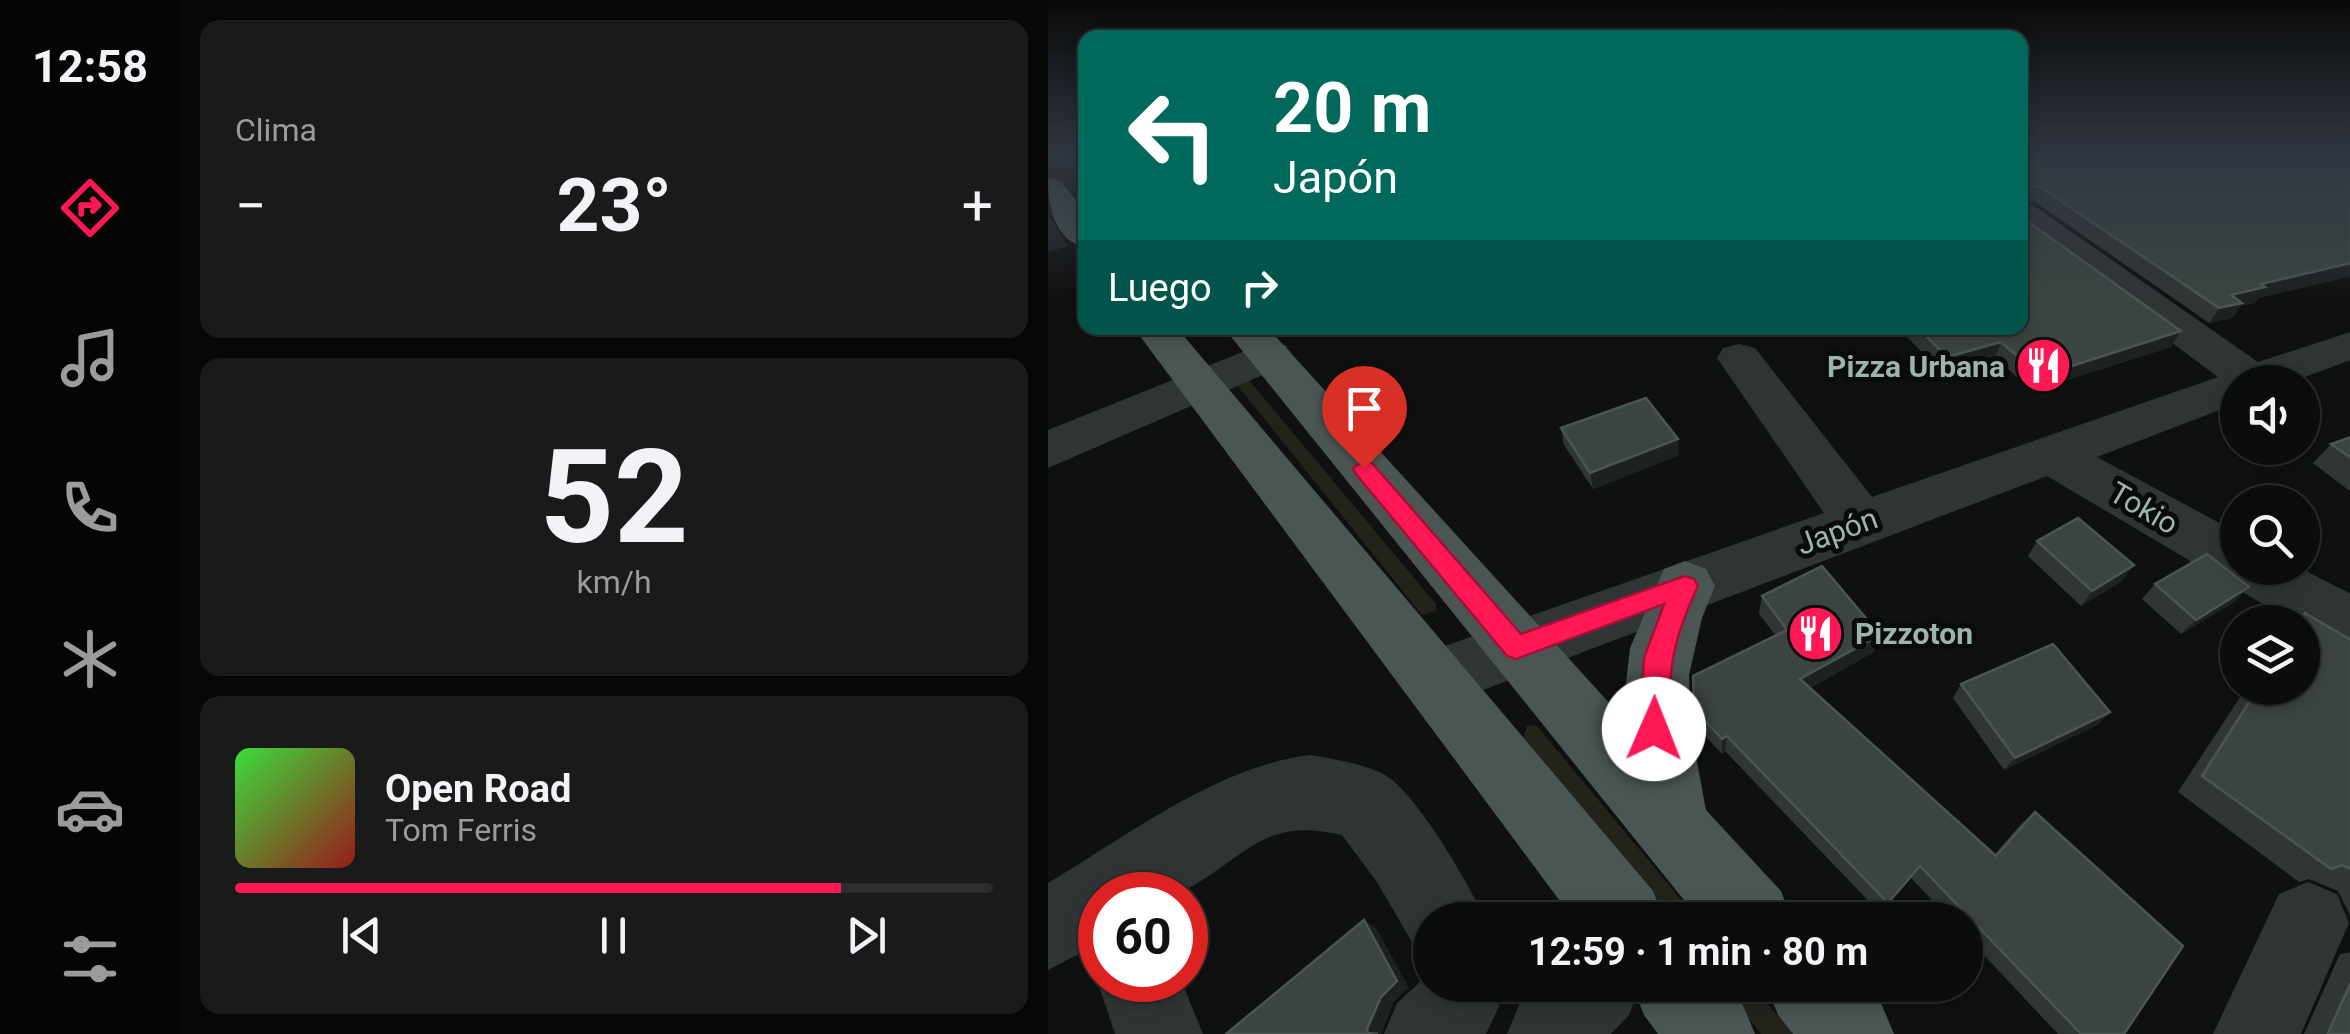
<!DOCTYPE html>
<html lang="es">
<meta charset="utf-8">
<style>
body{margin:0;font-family:Roboto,sans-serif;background:#191a1a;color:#f1f3f6;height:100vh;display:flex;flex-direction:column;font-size:38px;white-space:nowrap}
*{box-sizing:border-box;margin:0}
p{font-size:32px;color:#9a9b9d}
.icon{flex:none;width:55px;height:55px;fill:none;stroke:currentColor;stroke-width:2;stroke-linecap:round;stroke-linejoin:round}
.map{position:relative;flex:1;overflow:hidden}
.drawer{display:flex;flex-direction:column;gap:20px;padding:20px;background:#060707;width:868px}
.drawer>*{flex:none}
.hud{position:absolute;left:30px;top:30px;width:950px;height:305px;border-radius:20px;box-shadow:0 5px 15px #0003,0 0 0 2px #2b2c2d;background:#00695c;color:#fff;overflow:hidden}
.controls{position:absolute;left:1172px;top:365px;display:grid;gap:20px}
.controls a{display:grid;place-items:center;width:100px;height:100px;border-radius:50%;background:#0b0c0c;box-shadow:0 5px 15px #0003,0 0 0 2px #2b2c2d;font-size:50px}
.speed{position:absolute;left:30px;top:872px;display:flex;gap:20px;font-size:50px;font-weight:700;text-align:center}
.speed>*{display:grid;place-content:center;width:130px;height:130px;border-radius:50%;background:#0b0c0c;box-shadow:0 5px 15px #0003,0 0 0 2px #2b2c2d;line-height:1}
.speed .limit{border:15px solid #d22;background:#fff;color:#111}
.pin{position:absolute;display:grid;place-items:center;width:85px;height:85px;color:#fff;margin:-102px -42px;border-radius:50% 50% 50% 0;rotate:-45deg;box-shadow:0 0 10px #0007}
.pin .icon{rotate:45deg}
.me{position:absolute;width:110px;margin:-55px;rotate:1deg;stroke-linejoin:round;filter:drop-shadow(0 0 8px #0008)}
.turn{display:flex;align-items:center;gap:35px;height:210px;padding:0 30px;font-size:45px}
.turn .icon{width:130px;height:130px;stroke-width:2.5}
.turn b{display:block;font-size:70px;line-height:85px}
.then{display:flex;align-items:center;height:95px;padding:0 30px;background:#0003;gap:20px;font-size:38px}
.big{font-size:75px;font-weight:700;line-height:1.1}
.drawer .tile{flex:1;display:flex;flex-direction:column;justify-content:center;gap:15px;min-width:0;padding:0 35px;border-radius:20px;background:#191a1a}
.drawer .dial{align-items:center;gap:0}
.dial b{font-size:130px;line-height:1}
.song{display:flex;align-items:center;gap:30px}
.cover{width:120px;height:120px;border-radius:15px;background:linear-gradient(135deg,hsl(120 70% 55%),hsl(0 70% 35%))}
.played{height:10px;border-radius:5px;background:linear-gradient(90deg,#ff1854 80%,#2b2c2d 80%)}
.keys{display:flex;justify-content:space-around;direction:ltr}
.heat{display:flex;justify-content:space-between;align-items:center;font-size:55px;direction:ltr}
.trip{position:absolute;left:365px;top:902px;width:570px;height:100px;border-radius:50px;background:#0b0c0c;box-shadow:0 5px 15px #0003,0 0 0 2px #2b2c2d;font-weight:700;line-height:100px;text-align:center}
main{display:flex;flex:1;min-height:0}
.menu{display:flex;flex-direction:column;width:180px;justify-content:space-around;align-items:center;background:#040505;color:#9a9b9d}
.menu .icon{width:70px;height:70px}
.menu .active{color:#ff1854}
.menu b{font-size:45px;color:#f1f3f6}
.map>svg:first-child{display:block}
.green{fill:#22231b}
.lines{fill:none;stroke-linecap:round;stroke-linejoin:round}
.minor{fill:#2f3535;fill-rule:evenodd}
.major{fill:#4b5553;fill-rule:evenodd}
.wall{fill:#303635}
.shaded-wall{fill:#1e2121}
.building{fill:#3c4442;stroke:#4b5553;stroke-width:2.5}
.route{fill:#ff1854;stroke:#a61037;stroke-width:2.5}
.labels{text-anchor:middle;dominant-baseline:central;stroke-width:10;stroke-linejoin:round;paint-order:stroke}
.poi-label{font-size:30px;font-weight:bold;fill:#9eb3ae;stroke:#0a0b0b;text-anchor:end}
.street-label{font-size:30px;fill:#9eb3ae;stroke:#0a0b0b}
</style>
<main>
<nav class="menu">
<b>12:58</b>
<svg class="icon active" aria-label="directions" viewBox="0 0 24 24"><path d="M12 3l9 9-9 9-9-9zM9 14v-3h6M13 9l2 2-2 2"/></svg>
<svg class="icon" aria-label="music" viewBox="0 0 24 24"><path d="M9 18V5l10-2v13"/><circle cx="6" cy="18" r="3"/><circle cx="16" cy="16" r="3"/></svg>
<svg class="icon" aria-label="phone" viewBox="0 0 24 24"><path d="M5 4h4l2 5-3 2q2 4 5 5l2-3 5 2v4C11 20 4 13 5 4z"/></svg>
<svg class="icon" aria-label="climate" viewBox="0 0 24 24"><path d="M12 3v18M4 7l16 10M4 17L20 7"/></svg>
<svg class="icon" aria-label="car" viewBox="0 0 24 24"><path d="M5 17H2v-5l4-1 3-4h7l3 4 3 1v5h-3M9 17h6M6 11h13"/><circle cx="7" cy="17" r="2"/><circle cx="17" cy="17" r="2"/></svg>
<svg class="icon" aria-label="filters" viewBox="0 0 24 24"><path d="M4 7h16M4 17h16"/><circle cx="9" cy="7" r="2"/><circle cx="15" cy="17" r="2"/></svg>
</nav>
<section class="drawer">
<div class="tile"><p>Clima</p>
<div class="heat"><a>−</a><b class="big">23°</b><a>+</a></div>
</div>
<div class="tile dial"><b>52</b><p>km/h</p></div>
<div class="tile">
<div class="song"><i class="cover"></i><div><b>Open Road</b><p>Tom Ferris</p></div></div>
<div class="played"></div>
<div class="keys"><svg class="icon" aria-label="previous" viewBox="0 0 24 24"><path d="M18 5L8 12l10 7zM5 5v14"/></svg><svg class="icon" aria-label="pause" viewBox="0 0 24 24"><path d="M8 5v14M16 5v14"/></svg><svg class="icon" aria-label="next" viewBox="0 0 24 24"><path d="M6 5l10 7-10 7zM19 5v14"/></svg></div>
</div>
</section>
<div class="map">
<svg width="1303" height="1034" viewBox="0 0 1303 1034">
<rect width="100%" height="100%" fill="#0f1010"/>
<path class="green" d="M201,380l187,224v7l-14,4 -185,-230z
M479,725l10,1 161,194h-29l-146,-181z
M674,985h30l41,49h-32z"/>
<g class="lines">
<path class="minor" d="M1035,154l-5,7 -58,14v-20z
M972,202l13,3 225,157 93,-30v28l-60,22h-53v21l-141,54 141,76v35h62l51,26v58l-48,-23v-7h-10l-246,-146 -611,232 -23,-9 -10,-21 10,-21 411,-144 -107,-155 6,-10 16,-4 16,4 117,149 346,-120 -198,-147z
M222,341l16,4 6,10 -6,10 -238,103v-38z
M263,755c25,5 52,8 74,20 30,16 87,113 100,145h-55v34l-14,-5 -39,-67 -35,-47c-82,-20 -97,26 -163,58 -20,9 -57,2 -79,2v48l-52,27v-87c79,-47 171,-118 263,-128z
M1260,882l29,12 12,29 -48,111h-88l66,-140z
M382,965v20h79l-23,49h-102l13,-31 21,-19z
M52,971v9h81l22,54h-88l-18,-54z
M490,985h103l-12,30 -18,19h-104l13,-31z"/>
<path class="major" d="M0,178l12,3 26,31v36c-32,-8 -38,-42 -38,-70z
M86,328h43l476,563 11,29h-90z
M176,328h44l354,389 8,-69 34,-79 21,-8 21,8 9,17 -13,32 -13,57 2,55 15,80 75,81 11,29h-92z
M584,985h96l14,18 13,31h-97l-14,-19z
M718,985h99l16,18 13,31h-101l-15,-19z"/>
</g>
<path class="wall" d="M1303,154v122l-93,22 -3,5 -15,3 -8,12 -23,5 -174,-121 -12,-2v18l148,129 -139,44 -37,-34 -53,15 -44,-44h122l2,-164z
M513,428l118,27 -86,34 -29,-44z
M1303,437v55l-38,-29 18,-19z
M989,541l85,40 -41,25 -53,-50z
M1107,584l79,18 -53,32 -39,-35z
M714,596l112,56 -64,36 184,167 27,-31 14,-12 89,222h-66l-92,-98v-16h-15l-41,-43 -30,36 -155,-162 -3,3 -27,-29 -2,-49 83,-40 -17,-22z
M1257,613l46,27v277l-13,-26 -29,-12 -10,3 -121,-90 68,-104h57v-66h-9z
M913,684l149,28 -13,13 -93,45 -51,-72z
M1303,952v82h-47l36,-80z"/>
<path class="shaded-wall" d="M0,214l20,32 -20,6z
M1303,263v13l-93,22 -3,5 -15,3 -8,12 -23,5 10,-15 12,-13 30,-11z
M1133,331l-10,16 -139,44 8,-15z
M953,342l-6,15 -53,15 5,-15z
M630,439l1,16 -86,34 -3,-16z
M1086,565l-12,16 -41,25 11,-15z
M1201,587l-15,15 -53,32 15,-14z
M832,635l-6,17 -78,44 4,-17z
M1062,712l-13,13 -93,45 11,-12z
M679,736l-2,15 -3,3v-15z
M316,920l12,8 33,59 -15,15 -13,32 -13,-1 -1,-4 14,-32z"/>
<path class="building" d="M972,154h2v10l46,-10h283v109l-90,21 4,3 -34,8 11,8 -23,5 -179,-121 -17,-2v33l158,113 -141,45 -39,-34 -54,15 -29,-29h102z
M598,398l32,41 -88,34 -29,-45z
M1303,437v21l-20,-14z
M1030,518l56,47 -42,26 -55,-50z
M1159,554l42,33 -53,33 -41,-36z
M774,566l58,69 -80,44 196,177 39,-44 148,134 -59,88h-43l-161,-168 -32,37 -161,-167 -5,3 -28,-30 -1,-33 94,-46 -25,-34z
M1257,613l46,27v229l-9,-4 -11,4 -129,-93 56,-88h45v-66h-4z
M1005,644l57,68 -95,46 -54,-74z
M316,920l33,61 -16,16 -14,32 1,4 10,1h-152z
M1303,982v52h-23v-1z"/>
<linearGradient id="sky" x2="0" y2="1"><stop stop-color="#080909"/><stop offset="0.52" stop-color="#313742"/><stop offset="1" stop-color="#313742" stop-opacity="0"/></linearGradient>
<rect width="1303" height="299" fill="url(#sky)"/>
<path class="route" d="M316,461l8,2 149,171 164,-58 9,3 4,7c-27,58 -28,80 -30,143l-4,9 -10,4 -10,-4 -4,-9 4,-71 20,-54 -148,55 -9,-3 -151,-182 -3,-6z"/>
<defs>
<symbol id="restaurant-disc" viewBox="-11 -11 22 22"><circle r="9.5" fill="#ff1854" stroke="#0a0b0b"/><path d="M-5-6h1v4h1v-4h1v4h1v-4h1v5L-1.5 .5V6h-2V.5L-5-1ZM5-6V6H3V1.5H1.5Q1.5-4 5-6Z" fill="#fff"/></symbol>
</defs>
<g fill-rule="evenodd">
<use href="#restaurant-disc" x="964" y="334" width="63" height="63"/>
<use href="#restaurant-disc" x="736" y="602" width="63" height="63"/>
</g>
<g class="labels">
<g class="poi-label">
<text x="957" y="366">Pizza Urbana</text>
<text x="807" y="633" text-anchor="start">Pizzoton</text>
</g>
<g class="street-label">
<text transform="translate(1096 508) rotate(30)">Tokio</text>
<text transform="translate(789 531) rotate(-20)">Japón</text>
</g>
</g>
</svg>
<div class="controls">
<a><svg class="icon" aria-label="sound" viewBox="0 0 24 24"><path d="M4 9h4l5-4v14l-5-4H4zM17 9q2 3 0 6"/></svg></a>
<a><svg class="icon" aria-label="search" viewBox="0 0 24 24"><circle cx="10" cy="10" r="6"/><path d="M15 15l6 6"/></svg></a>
<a><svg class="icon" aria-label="layers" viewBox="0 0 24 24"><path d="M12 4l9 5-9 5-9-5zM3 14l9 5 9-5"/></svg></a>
</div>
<div class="speed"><div class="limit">60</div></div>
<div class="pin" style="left:316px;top:468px;background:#d93025"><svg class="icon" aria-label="arrive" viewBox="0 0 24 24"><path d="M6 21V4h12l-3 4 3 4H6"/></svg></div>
<svg class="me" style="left:606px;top:729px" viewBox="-20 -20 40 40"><circle r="19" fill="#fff"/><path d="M0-13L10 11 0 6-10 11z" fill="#ff1854"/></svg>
<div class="trip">12:59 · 1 min · 80 m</div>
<div class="hud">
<div class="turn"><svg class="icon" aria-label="left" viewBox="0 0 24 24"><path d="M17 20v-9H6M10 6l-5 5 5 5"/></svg><div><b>20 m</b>Japón</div></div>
<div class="then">Luego<svg class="icon" aria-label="right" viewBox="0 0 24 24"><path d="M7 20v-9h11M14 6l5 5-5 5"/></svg></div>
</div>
</div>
</main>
